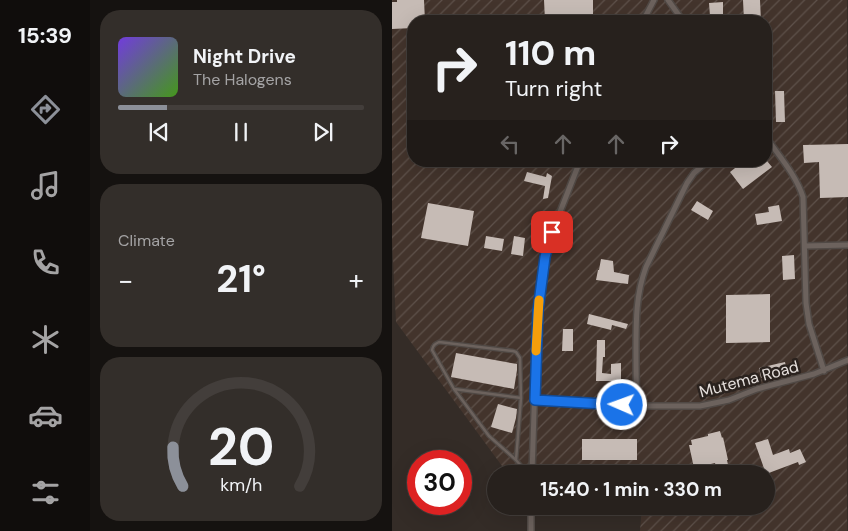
<!DOCTYPE html>
<meta charset="utf-8">
<style>
body{margin:0;font-family:"DM Sans",sans-serif;background:#332e2a;color:#f1f3f6;height:100vh;display:flex;flex-direction:column;font-size:19px;white-space:nowrap}
*{box-sizing:border-box;margin:0}
p{font-size:16px;color:#a4a3a4}
.icon{flex:none;width:28px;height:28px;fill:none;stroke:currentColor;stroke-width:2;stroke-linecap:round;stroke-linejoin:round}
.map{position:relative;flex:1;overflow:hidden}
.panel{display:flex;flex-direction:column;gap:10px;padding:10px;background:#151210;width:302px}
.panel>*{flex:none}
.guide{position:absolute;left:15px;top:15px;width:365px;height:152px;border-radius:20px;box-shadow:0 5px 20px #0002,0 0 0 1px #433e3b;background:#27211d;color:#f1f3f6;overflow:hidden}
.speed{position:absolute;left:15px;top:450px;display:flex;gap:10px;font-size:25px;font-weight:700;text-align:center}
.speed>*{display:grid;place-content:center;width:65px;height:65px;border-radius:50%;background:#27211d;box-shadow:0 5px 20px #0002,0 0 0 1px #433e3b;line-height:1}
.speed .limit{border:8px solid #d22;background:#fff;color:#111}
.pin{position:absolute;display:grid;place-items:center;width:42px;height:42px;color:#fff;margin:-21px;border-radius:10px;box-shadow:0 2px 8px #0006}
.me{position:absolute;width:55px;margin:-28px;rotate:272deg;stroke-linejoin:round;filter:drop-shadow(0 0 4px #0008)}
.turn{display:flex;align-items:center;gap:18px;height:105px;padding:0 15px;font-size:22px}
.turn .icon{width:65px;height:65px;stroke-width:2.5}
.turn b{display:block;font-size:35px;line-height:42px}
.lanes{display:flex;align-items:center;height:48px;padding:0 15px;background:#0003;justify-content:center;gap:25px;direction:ltr}
.lanes .off{opacity:.35}
.big{font-size:38px;font-weight:700;line-height:1.1}
.panel .card{flex:1;display:flex;flex-direction:column;justify-content:center;gap:8px;min-width:0;padding:0 18px;border-radius:20px;background:#332e2a}
.panel .dial{align-items:center;gap:0}
.dial svg{height:130px;overflow:visible;fill:none;stroke:#433e3b;stroke-width:7;stroke-linecap:round;text-anchor:middle}
.dial text{fill:#f1f3f6;stroke:none}
.song{display:flex;align-items:center;gap:15px}
.cover{width:60px;height:60px;border-radius:8px;background:linear-gradient(135deg,hsl(260 70% 55%),hsl(100 70% 35%))}
.played{height:5px;border-radius:2px;background:linear-gradient(90deg,#8c9099 20%,#433e3b 20%)}
.keys{display:flex;justify-content:space-around;direction:ltr}
.heat{display:flex;justify-content:space-between;align-items:center;font-size:28px;direction:ltr}
.trip{position:absolute;left:95px;top:465px;width:288px;height:50px;border-radius:25px;background:#27211d;box-shadow:0 5px 20px #0002,0 0 0 1px #433e3b;font-weight:700;line-height:50px;text-align:center}
main{display:flex;flex:1;min-height:0}
.dock{display:flex;flex-direction:column;width:90px;justify-content:space-around;align-items:center;background:#100d0c;color:#a4a3a4}
.dock .icon{width:35px;height:35px}
.dock .current{color:#8c9099}
.dock b{font-size:22px;color:#f1f3f6}
.map>svg:first-child{display:block}
.industrial{fill:url(#industrial-furrows);fill-rule:evenodd}
.building{fill:#c6bbb5}
.lines{fill:none;stroke-linecap:round;stroke-linejoin:round}
.lane-casing{stroke:#504945;stroke-width:5}
.street-casing{stroke:#504945;stroke-width:8}
.lane{stroke:#6c625d;stroke-width:2.5}
.street{stroke:#6c625d;stroke-width:5}
.route-casing{stroke:#114b97;stroke-width:12}
.route{stroke:#1a73e8;stroke-width:9}
.slow{stroke:#f59e0b;stroke-width:9}
.labels{text-anchor:middle;dominant-baseline:central;stroke-width:5;stroke-linejoin:round;paint-order:stroke}
.street-label{font-size:16px;fill:#e5dfdc;stroke:#2a221e}
</style>
<main>
<nav class="dock">
<b>15:39</b>
<svg class="icon current" aria-label="directions" viewBox="0 0 24 24"><path d="M12 3l9 9-9 9-9-9zM9 14v-3h6M13 9l2 2-2 2"/></svg>
<svg class="icon" aria-label="music" viewBox="0 0 24 24"><path d="M9 18V5l10-2v13"/><circle cx="6" cy="18" r="3"/><circle cx="16" cy="16" r="3"/></svg>
<svg class="icon" aria-label="phone" viewBox="0 0 24 24"><path d="M5 4h4l2 5-3 2q2 4 5 5l2-3 5 2v4C11 20 4 13 5 4z"/></svg>
<svg class="icon" aria-label="climate" viewBox="0 0 24 24"><path d="M12 3v18M4 7l16 10M4 17L20 7"/></svg>
<svg class="icon" aria-label="car" viewBox="0 0 24 24"><path d="M5 17H2v-5l4-1 3-4h7l3 4 3 1v5h-3M9 17h6M6 11h13"/><circle cx="7" cy="17" r="2"/><circle cx="17" cy="17" r="2"/></svg>
<svg class="icon" aria-label="filters" viewBox="0 0 24 24"><path d="M4 7h16M4 17h16"/><circle cx="9" cy="7" r="2"/><circle cx="15" cy="17" r="2"/></svg>
</nav>
<section class="panel">
<div class="card">
<div class="song"><i class="cover"></i><div><b>Night Drive</b><p>The Halogens</p></div></div>
<div class="played"></div>
<div class="keys"><svg class="icon" aria-label="previous" viewBox="0 0 24 24"><path d="M18 5L8 12l10 7zM5 5v14"/></svg><svg class="icon" aria-label="pause" viewBox="0 0 24 24"><path d="M8 5v14M16 5v14"/></svg><svg class="icon" aria-label="next" viewBox="0 0 24 24"><path d="M6 5l10 7-10 7zM19 5v14"/></svg></div>
</div>
<div class="card"><p>Climate</p>
<div class="heat"><a>−</a><b class="big">21°</b><a>+</a></div>
</div>
<div class="card dial"><svg viewBox="0 0 100 80">
<path d="M14 69A42 42 0 1 1 86 69"/>
<path d="M14 69A42 42 0 0 1 8 45" stroke="#8c9099"/>
<text x="50" y="56" font-size="32" font-weight="700">20</text>
<text x="50" y="72" font-size="11">km/h</text>
</svg></div>
</section>
<div class="map">
<svg width="456" height="531" viewBox="0 0 456 531">
<defs>
<pattern id="industrial-furrows" width="10" height="10" patternUnits="userSpaceOnUse" patternTransform="scale(1.25)"><rect width="10" height="10" fill="#43342c"/><path d="M-1 1l2-2M0 10L10 0M9 11l2-2" fill="none" stroke="#5e514a"/></pattern>
</defs>
<rect width="100%" height="100%" fill="#342c27"/>
<path class="industrial" d="M0,0h455v531h-207l2,-25h124v-32h-215l-46,-4 -109,-148 -4,-84zM21,21h353v140h-353z"/>
<path class="building" d="M5,0h27l1,21h-12v7l-21,1v-27h5z
M152,0h49v21h-48z
M351,0h17l1,21h-17z
M331,2v14h7v5h-14v-5h-6l-1,-13z
M383,91h9l1,31h-9z
M456,144v53l-28,1 -1,-36 -15,1 -1,-18z
M352,161h23l5,6 -29,22 -13,-17z
M135,172l19,5 1,-4 5,3 -4,22 -5,1 2,-13 -21,-5z
M305,201l16,10 -5,9 -17,-10z
M36,203l46,8 -6,35 -47,-8z
M387,205l3,16 -25,4 -2,-11 14,-2 -1,-5z
M94,236l18,3 -2,12 -18,-3z
M122,236l11,2 -2,18 -12,-2z
M402,255l1,24 -12,1 -1,-24z
M209,259l12,2 1,11 15,3 -1,9 -32,-4 2,-10h1z
M378,294v48l-44,1v-48z
M197,314l39,10 -2,5 -14,-4 -1,5 -24,-6z
M171,329h10v22h-11z
M205,340h8v17h-2l-1,16 9,1v-10l10,-1v24h-10v-6h-15z
M64,353l61,11v6l-3,19 -63,-12z
M393,362l2,9 -26,7 -2,-10z
M106,404l19,5 -1,9 -4,15 -21,-6z
M328,431l2,7 1,-1 5,23h-1l3,14h-12l-3,-11 -21,5 -5,-23h3l-1,-5 17,-4v-2z
M190,439h55v21h-55z
M376,439l5,16 16,-6 1,4 10,-4 6,13 -7,3 -1,-3 -32,12 -11,-31z"/>
<g class="lines">
<defs>
<path id="lane" d="M62,389l67,9
M124,460l5,-62 -1,-40 -4,-6 -3,-1 -74,-9c-4,2 -6,3 -7,8l22,39 35,47 27,24 12,14"/>
<path id="street" d="M276,0l15,21
M251,21l11,-21
M374,137c13,19 30,38 37,60l3,106 3,21 15,47
M413,246l43,-1
M143,400l102,6h63l29,-6 28,-11 57,-15 34,-14
M245,406c-1,-19 -1,-39 -1,-58 0,-28 0,-54 10,-81l41,-84 7,-10 14,-12
M140,474l5,-155 8,-62 13,-40 22,-56
M139,531v-25"/>
</defs>
<use href="#lane" class="lane-casing"/>
<use href="#street" class="street-casing"/>
<use href="#lane" class="lane"/>
<use href="#street" class="street"/>
</g>
<g class="lines">
<defs>
<path id="route" d="M160,232l-7,25 -7,53 -3,90 87,5"/>
</defs>
<use href="#route" class="route-casing"/>
<use href="#route" class="route"/>
<path class="slow" d="M144,351l3,-51"/>
</g>
<g class="labels">
<g class="street-label">
<text transform="translate(357 379) rotate(-15)">Mutema Road</text>
</g>
</g>
</svg>
<div class="speed"><div class="limit">30</div></div>
<div class="pin" style="left:160px;top:232px;background:#d93025"><svg class="icon" aria-label="arrive" viewBox="0 0 24 24"><path d="M6 21V4h12l-3 4 3 4H6"/></svg></div>
<svg class="me" style="left:230px;top:405px" viewBox="-20 -20 40 40"><circle r="17" fill="#1a73e8" stroke="#fff" stroke-width="3"/><path d="M0-11L8 9 0 5-8 9z" fill="#fff"/></svg>
<div class="trip">15:40 · 1 min · 330 m</div>
<div class="guide">
<div class="turn"><svg class="icon" aria-label="right" viewBox="0 0 24 24"><path d="M7 20v-9h11M14 6l5 5-5 5"/></svg><div><b>110 m</b>Turn right</div></div>
<div class="lanes"><svg class="icon off" aria-label="left" viewBox="0 0 24 24"><path d="M17 20v-9H6M10 6l-5 5 5 5"/></svg><svg class="icon off" aria-label="ahead" viewBox="0 0 24 24"><path d="M12 20V5M6 11l6-6 6 6"/></svg><svg class="icon off" aria-label="ahead" viewBox="0 0 24 24"><path d="M12 20V5M6 11l6-6 6 6"/></svg><svg class="icon" aria-label="right" viewBox="0 0 24 24"><path d="M7 20v-9h11M14 6l5 5-5 5"/></svg></div>
</div>
</div>
</main>
